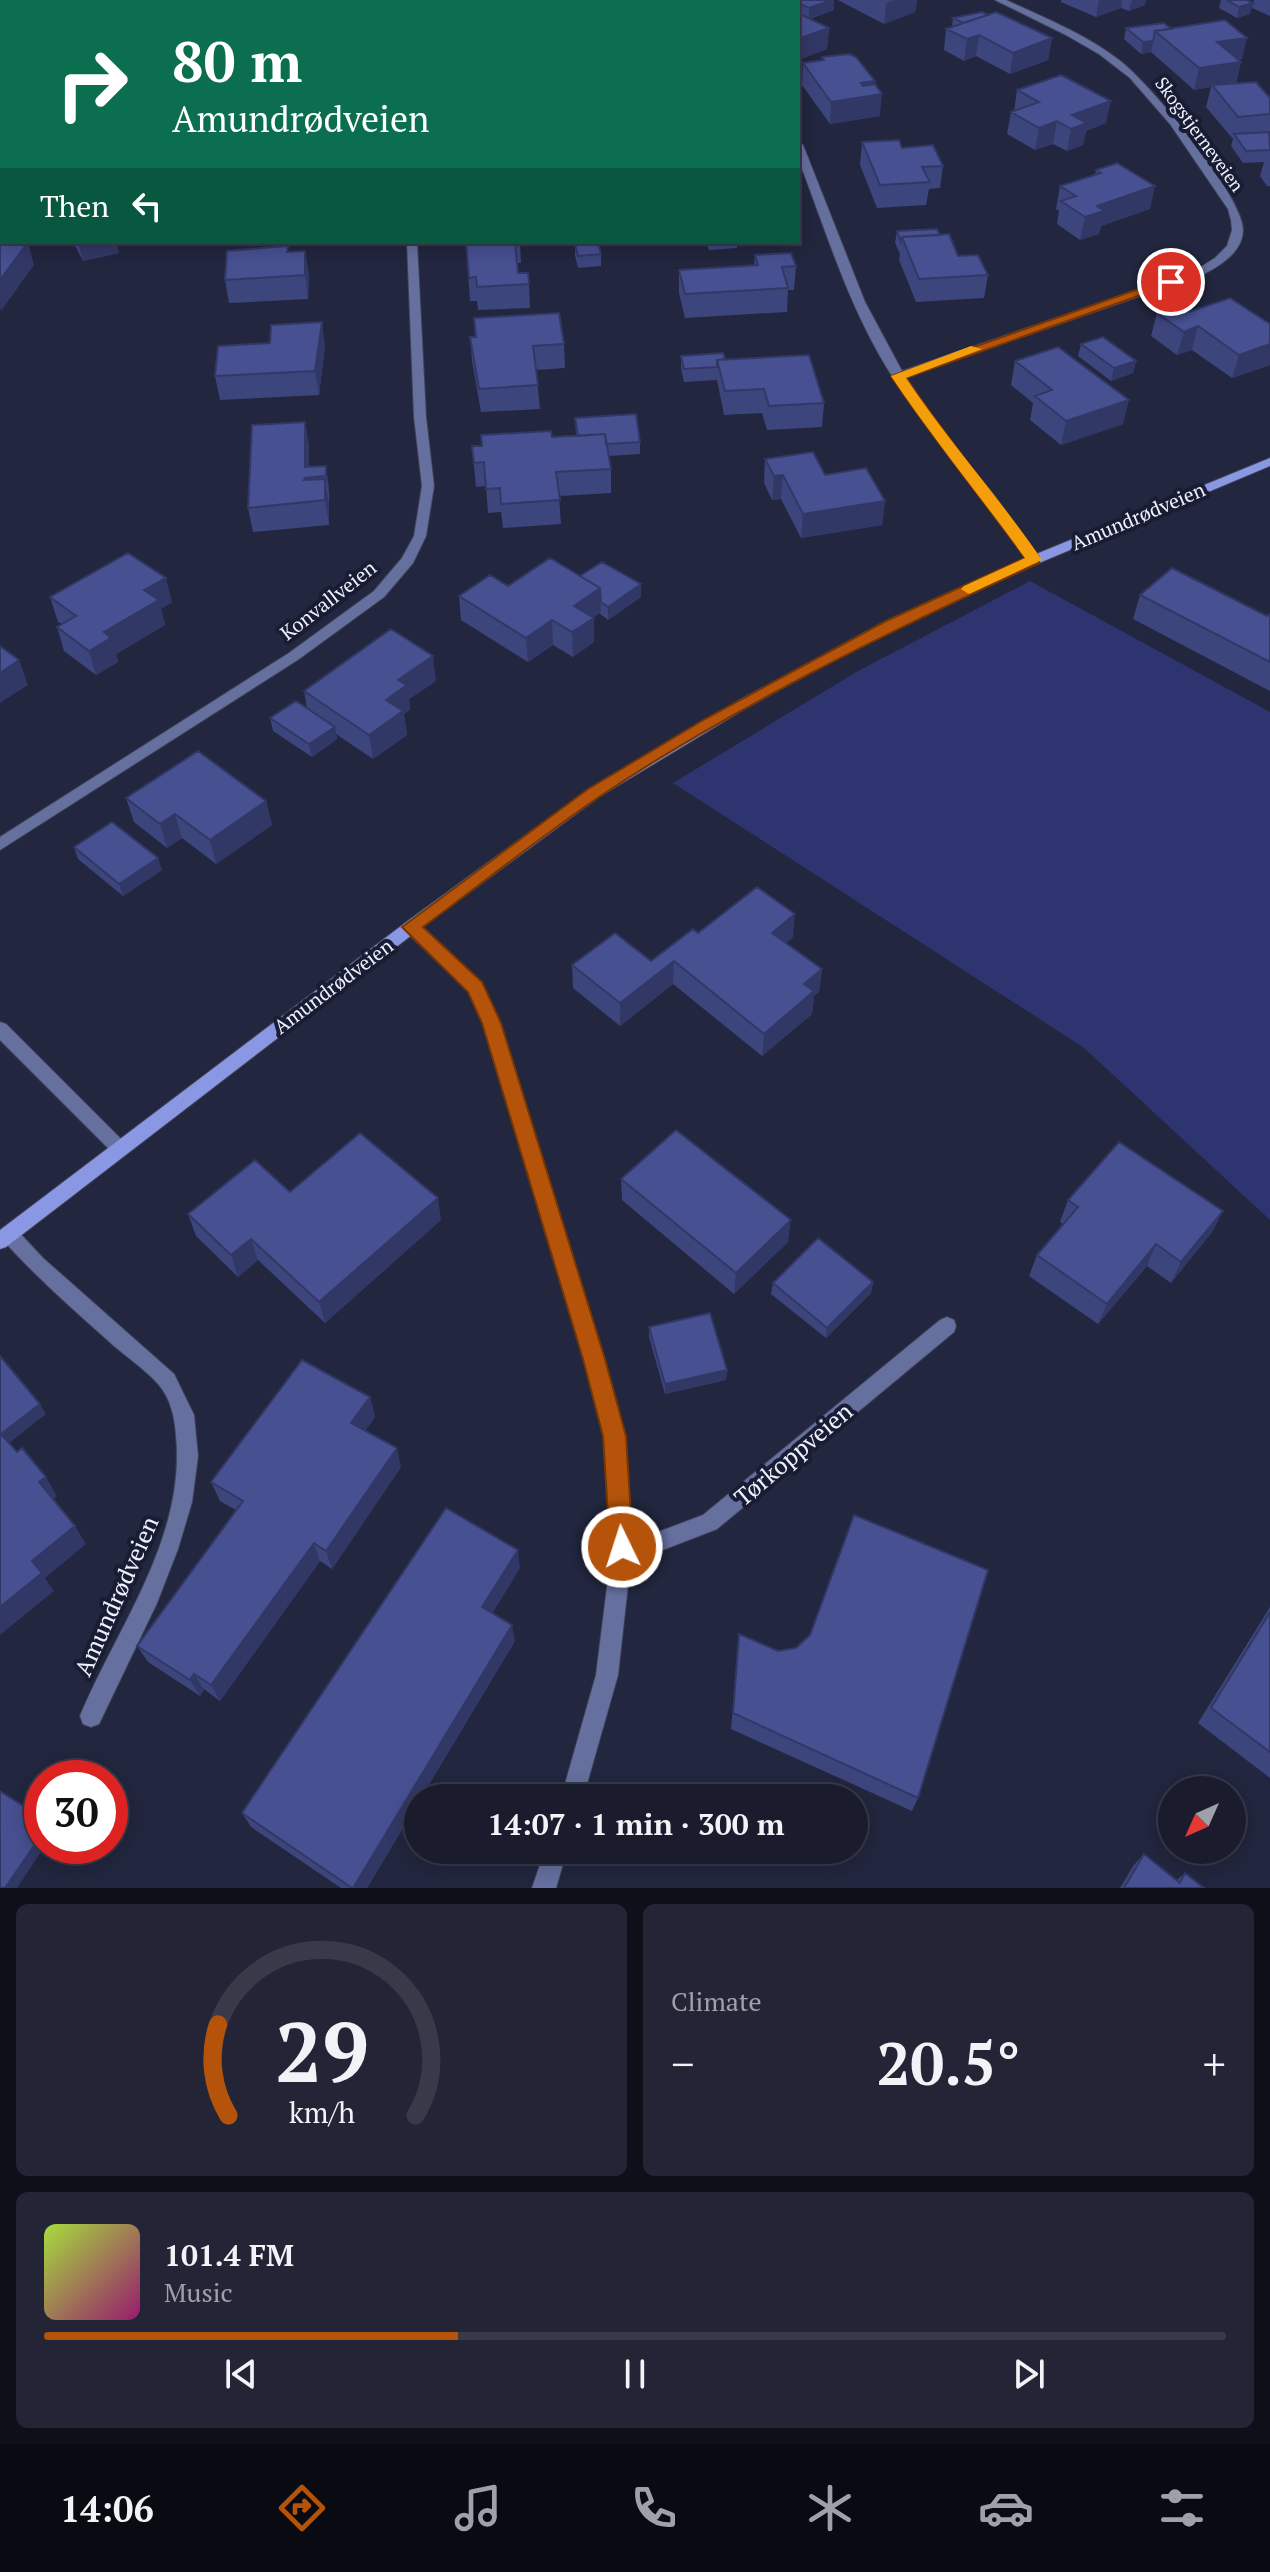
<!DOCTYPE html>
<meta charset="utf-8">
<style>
body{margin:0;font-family:"PT Serif",serif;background:#232536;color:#f1f3f6;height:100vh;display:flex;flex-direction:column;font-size:30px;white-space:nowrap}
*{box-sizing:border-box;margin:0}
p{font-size:26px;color:#9fa1aa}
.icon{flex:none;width:44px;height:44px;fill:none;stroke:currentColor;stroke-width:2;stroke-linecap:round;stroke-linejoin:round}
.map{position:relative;height:1888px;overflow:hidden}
.side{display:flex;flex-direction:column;gap:16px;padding:16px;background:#0e0f19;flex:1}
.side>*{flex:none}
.top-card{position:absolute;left:0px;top:0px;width:800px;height:244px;box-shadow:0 4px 20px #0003,0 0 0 2px #383a4a;background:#0b6e4f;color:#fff;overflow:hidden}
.needle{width:52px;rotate:225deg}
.tools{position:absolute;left:1158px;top:1776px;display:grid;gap:16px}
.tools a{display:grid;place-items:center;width:88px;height:88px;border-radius:50%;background:#1a1c2e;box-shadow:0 4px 20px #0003,0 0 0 2px #383a4a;font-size:40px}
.speed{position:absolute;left:24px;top:1760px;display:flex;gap:16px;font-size:40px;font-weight:700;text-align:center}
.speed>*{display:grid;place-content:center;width:104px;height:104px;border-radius:50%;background:#1a1c2e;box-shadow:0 4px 20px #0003,0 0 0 2px #383a4a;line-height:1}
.speed .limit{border:12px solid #d22;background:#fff;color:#111}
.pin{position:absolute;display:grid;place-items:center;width:68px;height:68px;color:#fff;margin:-34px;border:4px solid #fff;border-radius:50%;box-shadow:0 2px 8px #0007}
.me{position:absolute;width:88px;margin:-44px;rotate:356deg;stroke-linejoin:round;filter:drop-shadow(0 0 6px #0008)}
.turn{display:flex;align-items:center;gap:28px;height:168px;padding:0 40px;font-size:36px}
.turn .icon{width:104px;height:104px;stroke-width:2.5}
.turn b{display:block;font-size:56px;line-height:68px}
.then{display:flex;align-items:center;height:76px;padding:0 40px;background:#0003;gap:16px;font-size:30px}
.big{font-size:60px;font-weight:800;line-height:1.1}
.side .widget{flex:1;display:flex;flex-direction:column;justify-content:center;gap:12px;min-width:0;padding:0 28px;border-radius:12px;background:#232536}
.side .dial{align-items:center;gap:0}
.dial svg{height:208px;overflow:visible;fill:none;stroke:#383a4a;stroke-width:7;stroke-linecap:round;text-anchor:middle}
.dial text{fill:#f1f3f6;stroke:none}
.song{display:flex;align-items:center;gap:24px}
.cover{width:96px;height:96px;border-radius:12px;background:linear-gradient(135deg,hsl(80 70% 55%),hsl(320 70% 35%))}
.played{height:8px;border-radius:4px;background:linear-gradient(90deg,#b45309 35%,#383a4a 35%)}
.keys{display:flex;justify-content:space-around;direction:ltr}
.heat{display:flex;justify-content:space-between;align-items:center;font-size:44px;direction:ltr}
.side .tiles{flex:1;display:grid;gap:16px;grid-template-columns:1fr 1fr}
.widget:last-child{grid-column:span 2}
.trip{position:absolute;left:404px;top:1784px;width:464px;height:80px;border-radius:40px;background:#1a1c2e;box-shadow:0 4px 20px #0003,0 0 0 2px #383a4a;font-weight:800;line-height:80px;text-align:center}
.tabs{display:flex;height:128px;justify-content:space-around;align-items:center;background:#0a0b12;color:#9fa1aa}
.tabs .icon{width:56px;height:56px}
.tabs .on{color:#b45309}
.tabs b{font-size:36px;color:#f1f3f6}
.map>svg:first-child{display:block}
.green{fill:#2d3470}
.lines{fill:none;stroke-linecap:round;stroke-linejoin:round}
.minor-casing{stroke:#3e4259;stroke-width:2}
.secondary-casing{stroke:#3e4259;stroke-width:2}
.minor{fill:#66709f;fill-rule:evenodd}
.secondary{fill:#8a98e4;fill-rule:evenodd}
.wall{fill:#3d457d}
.shaded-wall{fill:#323866}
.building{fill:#475091;stroke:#323866;stroke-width:2}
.route{fill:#b45309;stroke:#753606;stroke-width:2}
.slow{fill:#f59e0b}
.labels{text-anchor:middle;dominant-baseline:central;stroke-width:8;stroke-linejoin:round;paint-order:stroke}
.far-street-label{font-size:18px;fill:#edf0fd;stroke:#191d33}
.street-label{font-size:20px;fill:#edf0fd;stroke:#191d33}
.near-street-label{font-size:24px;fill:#edf0fd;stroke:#191d33}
</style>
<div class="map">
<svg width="1270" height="1888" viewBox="0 0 1270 1888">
<rect width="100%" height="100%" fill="#22263e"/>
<path class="green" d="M0,0h434l-432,2 -2,108z
M1030,581l240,131v508l-187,-173 -410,-264 185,-112z"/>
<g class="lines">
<defs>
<path id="minor" d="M995,0h11c39,18 79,34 113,60 29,21 126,138 124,171 -1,21 -22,34 -39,43l-298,103 41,62 46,55 46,63v6h-10c-44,-63 -95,-123 -137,-187 -42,-65 -66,-145 -94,-218v-16l5,3 62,157 37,69 294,-101 19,-12 12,-12 5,-16 -1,-10 -3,-11 -58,-85 -40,-46 -31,-24 -33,-19z
M0,196h2l-2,7z
M407,242h10l9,175 8,69 -8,50 -13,27 -29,34 -85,62 -299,191v-13l289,-184 85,-62 28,-33 12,-22 8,-50 -8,-69z
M411,921l6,2 64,59 18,41 105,336 21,77 7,101 10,1 61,-23 237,-195 7,-3 7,3 2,6 -2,6 -237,197 -75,29h-11l-13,117 -35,123h-22l35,-123 16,-128 -7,-111 -21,-77 -101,-336 -14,-32 -64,-60 -2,-4 2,-4z
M0,1022l6,2 120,120 3,5 -3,5 -6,2 -6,-2 -114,-114z
M9,1226l6,2 28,30 131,116 20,41 4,41 -6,46 -14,47 -21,54 -58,121 -8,3 -8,-3 -3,-8c37,-89 106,-178 96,-280 -1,-17 -5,-37 -17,-51 -13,-15 -31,-27 -46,-40 -38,-34 -76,-67 -110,-105l-3,-6 3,-6z
M545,1850h22l-11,38h-24z"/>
<path id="secondary" d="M1270,458v8l-231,97 -143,64 -148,80 -149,90 -182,134 -411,316 -6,2v-19l405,-307 184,-134 149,-88 148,-80 143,-64z"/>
</defs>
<use href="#minor" class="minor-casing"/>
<use href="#secondary" class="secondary-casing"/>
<use href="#minor" class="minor"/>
<use href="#secondary" class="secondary"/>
</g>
<path class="wall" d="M785,0h49v10l-24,9 19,9 -2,21 -29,11v-58h-13z
M838,0h79l-2,12 -31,12z
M1061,0h85l-1,5 -16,6 -8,-3 -25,9 -35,-15z
M1221,0h26l6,3 -3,11 -13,4 -18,-10z
M1254,0h16v16l-18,-8z
M953,18l99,20 -4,22 -38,14 -34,-18 -12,5 -20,-11 2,-21 6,-2z
M1126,28l45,1 71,30 -4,1 3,2 -5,21 34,15v88h-3l-7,-10 4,-14 -21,1 -12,-17 2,-7 -27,-32 5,-20 -17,3 -43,-38 -10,2 -17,-15z
M822,57l53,24 5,35 -50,8 -28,-39 1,-22 18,-2z
M1017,90l89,33 -20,8 -3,14 -16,6 -14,-7 -18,6 -28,-16 4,-22 3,-1z
M862,142l40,6 41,18 -3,22 -11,1 -3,16 -49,3 -17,-43z
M1096,170l54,39 -49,17 -2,8 -19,6 -23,-16 2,-13 -3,-2 4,-23 35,-11z
M897,231l43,4 18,21 30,19 -4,23 -68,4 -17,-42 1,-6 -5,-11z
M73,242h43l3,11 -36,8z
M466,242h54l1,21h-4l1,10 11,11 1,24 -52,2 -1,-9h-7z
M706,242h31v6l-28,2z
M575,244l26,10v12l-23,2 -3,-12z
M305,251l4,24 -1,24 -79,4 -4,-23 64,-28z
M755,255l41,11 -2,24h-6l-1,22 -102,6 -6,-25v-23l75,-4z
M1189,312l81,12v41l-38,13 -40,-28 -15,5 -26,-19 6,-23z
M474,318l90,26 1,24 -29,2 4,39 -59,3 -9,-51 -2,-24h5z
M270,343l55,3 -6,49 -99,5 -5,-24z
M1081,344l55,17 -3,12 -22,8 -33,-25z
M681,356l44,3 99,44 -2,24 -55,3 -5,-17 -38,2 -7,-35 -33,2 -3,-14z
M1015,361l108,63 -62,21 -31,-25 3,-17 -22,-18z
M575,418l65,24v12l-32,2 3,13v24l-52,3 2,28 -58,4 -2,-16 -13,1 -2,-27 -10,1 -4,-41 80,-9 24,-1z
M305,422l4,24v21l17,-1 3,24v35l-76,7 -5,-24z
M765,459l60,16 60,26 -3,24 -81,13 -20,-39 -9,1 -8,-17z
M580,576l61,8v13l-33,23 -9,-7 -6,4 1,25 -21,15 -20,-12 -25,17 -67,-42 -2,-24z
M1140,595l127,21 3,-2v77l-137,-72z
M50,597l122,5 -11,7 4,16 -49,29 2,8 -22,13 -32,-24 -7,-24 5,-3 -4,-2z
M436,681l-27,18 1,11 -6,4 3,21 -34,24 -37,-25 1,5 -25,18 -39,-26 -3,-13 37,-10 -3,-17z
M126,798l140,3 6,24 -56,39 -34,-26 -15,10 -33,-26z
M74,847l88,23 -39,26 -45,-37z
M698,933l95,4 -7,6 36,26 -3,23 -5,4 -2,18 -50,42 -89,-72 -53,42 -47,-38 -1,-23 79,-4z
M621,1179l167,63 -54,52 -112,-94z
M290,1192l151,28 -116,103 -67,-63 -20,17 -42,-41 -8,-22z
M1068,1200l155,11 -11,21 -41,51 -24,-17 -49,58 -69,-48 8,-21 26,-31 -3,-2z
M873,1282l-2,11 -45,45 -55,-44 2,-11z
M649,1327l78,43 -1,10 -61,14 -16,-57z
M370,1397l5,20 -10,14 36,36 -69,102 -12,-8 -100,140 -16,-12 -4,7 -52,-34 -11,-16 99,-136 -16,-9 -9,-19z
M520,1568l-28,45 23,28 -94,157h-3v5l-51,85h-26l-90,-61 -9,-14z
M1270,1607v171l-72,-55z
M739,1634l179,164 -6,13 -181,-82z
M1144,1854l33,26 8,-7 19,15h-84l13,-22z"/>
<path class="shaded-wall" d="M533,0h36v2h-43z
M831,0h3v10l-25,9v-11z
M894,0h23l-2,12 -31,12 2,-21z
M1099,0h23l-1,8 -25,9z
M1132,0h14l-1,5 -16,6z
M1253,3l-3,11 -13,4 2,-11z
M829,28l-2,21 -29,11v-21z
M979,35l-3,21 -12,5 3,-22z
M1052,38l-4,22 -38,14 3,-21z
M1247,38l-5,21 -30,5 5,-22z
M1153,41l-2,11 -10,2 2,-12z
M1241,62l-6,22 -23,1 -1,2 -17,3 5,-22z
M875,81l-1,14 8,-1 -2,22 -50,8 1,-22 30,-19z
M1111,101l-5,22 -20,8 -3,14 -16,6 4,-22 1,-14z
M1057,121l-4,23 -18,6 4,-22z
M0,165h2v12l-2,1z
M1155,186l-5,23 -49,17 -2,8 -19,6 5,-23 12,-11z
M28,242l6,23 -33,46 -1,-4v-27z
M78,242h38l3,11 -36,8z
M305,251l4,24 -1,24 -3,-24z
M322,322l3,24 -6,49 -4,-24z
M1198,326l-6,24 -15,5 7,-23z
M1270,344v21l-38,13 7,-23z
M1136,361l-3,12 -22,8 3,-13z
M1129,400l-6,24 -62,21 5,-24z
M305,422l4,24v32l-4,-11z
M326,466l3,24 1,10 -4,-24z
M783,475l-2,24 -9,1 2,-24z
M325,479l4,24v22l-4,-25z
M885,501l-3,24 -81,13 2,-24z
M166,578l6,24 -11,7 4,16 -49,29 2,8 -22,13 -7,-24 15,-19 40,-42z
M641,584v13l-33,23v-13z
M600,588l1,24 -26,18 -1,-24z
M594,618v24l-21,15 -1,-25z
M552,620l1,25 -25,17 -2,-24z
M433,656l3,25 -27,18 1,11 -6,4 3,21 -34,24 -4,-24 17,-35 12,-20z
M19,660l9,25 -28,18v-30z
M335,727l2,12 -25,18 -3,-13z
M266,801l6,24 -56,39 -6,-24z
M175,814l7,24 -15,10 -7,-24z
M158,858l4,12 -39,26 -4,-12z
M795,914l-2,23 -24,19 3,-23z
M674,961l-1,23 -53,42v-23z
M822,969l-3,23 -5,4 -2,18 -50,42 2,-22 40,-50z
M438,1198l3,22 -116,103 -6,-21z
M1223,1211l-11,21 -41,51 10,-21z
M791,1220l-3,22 -54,52 2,-21z
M251,1239l7,21 -20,17 -7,-22z
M1156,1244l-9,22 -49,58 9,-20z
M873,1282l-2,11 -45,45 1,-10z
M727,1370l-1,10 -61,14v-10z
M370,1397l5,20 -18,26 -6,-20z
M40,1404l6,10 -43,34 -3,-13z
M397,1448l4,19 -69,102 -6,-18z
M46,1477l11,19 -6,5 -12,-19z
M75,1526l11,18 -41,34 9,13 -54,44v-28l32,-46z
M314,1543l6,18 -100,140 -9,-16z
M518,1550l2,18 -34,56 -4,-17z
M512,1625l3,16 -94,157h-3v5l-51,85h-14z
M194,1674l10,15 -4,7 -10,-16z
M42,1834v12h3l-28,42h-12z"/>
<path class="building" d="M461,0h72l-7,2h-61z
M583,0h30l2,1 -28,1z
M792,0h39l-22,8z
M1227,0h20l6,3 -14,4z
M982,12l6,3 -25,8 -10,-5z
M996,12l56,26 -39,15 -34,-18 -12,4 -21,-10z
M798,13l31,15 -31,11z
M1225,20l22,18 -30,4 24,20 -42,6 -44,-37z
M1164,23l7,6 -16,2 -2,10 -10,1 -17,-14z
M849,54l7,3 19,24 -14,2 2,3 12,-2 7,10 -51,8 -28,-39 21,-3 -2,-3z
M1061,75l50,26 -39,14 15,8 -16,6 -14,-8 -18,7 -28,-16 28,-10 -22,-12z
M1256,82l14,16v16l-32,3 -26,-32z
M1269,132l1,18 -24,1 -12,-17z
M899,140l3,8 31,-3 10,21 -21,1 8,15 -50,3 -18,-43z
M0,151h2v14h-2z
M1117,163l38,23 -58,20 7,5 -19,6 -24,-16 15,-5 -16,-10 41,-13 -5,-3z
M937,229l3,6 -38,2 -1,5 -4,-11z
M949,234l9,22 20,-1 10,20 -69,4 -17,-42z
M0,240h2v2h26l-28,38z
M466,242h49l3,31h10l1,11 -52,3 -1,-10 -7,1z
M598,243l3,11 -23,2 -3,-12z
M288,246l-1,6 18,-1v24l-80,5 2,-29z
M791,253l5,13 -14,1 6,21 -103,6 -6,-24 79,-5 -3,-10z
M1230,298l40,26v20l-31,11 -41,-29 -14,6 -27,-19 22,-7 10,6z
M559,313l5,31 -31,2 5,39 -59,4 -9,-52h6l-2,-19z
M322,322l-7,49 -100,5 3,-30 52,-3 1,-18z
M1103,337l33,24 -22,7 -33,-24z
M1058,347l71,53 -63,21 -31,-25 17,-6 -37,-29z
M723,353l2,6 -8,1v7l-33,2 -3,-13z
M809,355l15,48 -55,3 -5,-17 -39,2 -8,-31z
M636,414l4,28 -34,2 -1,-10 -27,2 -3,-18z
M305,422v45l21,-1v10l-21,2 -1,2 21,-1v21l-77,8 4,-83z
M551,431l1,6 53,-3 6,35 -55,3 4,28 -59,4 -1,-16 -14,1 -2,-27 -10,1 -2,-17h10l-1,-11z
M813,452l12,23 41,-7 19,33 -82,13 -20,-39 -9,1 -9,-17z
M128,553l38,25 -22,12 15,10 -55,32 7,6 -22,13 -32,-24 19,-11 -26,-19z
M550,558l50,30 -26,18 20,12 -22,14 -20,-12 -26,18 -67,-42 31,-21 18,11z
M602,562l39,22 -33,23 -7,-5 -1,-14 -20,-12z
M1172,568l95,48 3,-2v48l-130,-67z
M391,629l42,27 -35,24 9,5 -21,15 17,11 -34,24 -65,-44z
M0,646l19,14 -19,13z
M296,701l39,26 -26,17 -39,-26z
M198,751l68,50 -56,39 -35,-26 -15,10 -34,-26z
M112,822l46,36 -39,26 -45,-37z
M757,887l38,27 -23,19 50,36 -18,15 10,7 -50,43 -90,-73 -54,42 -48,-38 43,-32 36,28 42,-32 5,4z
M676,1130l115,90 -55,53 -115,-94z
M360,1133l78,65 -119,104 -68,-63 -20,16 -43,-41 67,-54 35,32z
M1119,1142l104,69 -42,51 -25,-18 -49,60 -70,-49 41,-48 -10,-7z
M818,1238l55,44 -46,46 -54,-45z
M710,1313l17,57 -62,14 -16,-57z
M0,1356l40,48 -39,30 -1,-1z
M302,1360l68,37 -19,26 46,25 -71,103 -12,-8 -103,142 -17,-11 -4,6 -53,-34 106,-145 -32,-19z
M0,1433l17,19 5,-4 24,29 -7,5 36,44 -43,35 10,12 -42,34z
M446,1508l72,42 -36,57 30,18 -159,263h-1l-110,-75z
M854,1515l134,55 -70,228 -185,-85 6,-79 39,17 18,-3 14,-13z
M1270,1612v140l-59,-44z
M0,1791l42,27v16l-37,54h-5z
M1144,1854l36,29 5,-10 19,15h-80z"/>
<path class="route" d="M1167,279l11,3 -272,96c42,62 89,118 133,179v6c-149,68 -304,143 -440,234 -60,41 -118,87 -176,130l59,55 19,41 104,336 21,77 7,111 -3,8 -8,4 -9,-4 -3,-8 -7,-111 -20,-77 -101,-336 -14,-31 -66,-65 186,-138 117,-70 181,-98 139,-63c-44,-61 -92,-119 -134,-182z"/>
<path class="slow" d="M971,346l11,3 -76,29c42,63 93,119 136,182l-73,34 -8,-5 3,-3 61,-28c-44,-61 -92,-119 -134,-182z"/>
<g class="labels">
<g class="far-street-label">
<text transform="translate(1200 134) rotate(54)">Skogstjerneveien</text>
</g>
<g class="street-label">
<text transform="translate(1138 516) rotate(-23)">Amundrødveien</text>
<text transform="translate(328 600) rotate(-38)">Konvallveien</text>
<text transform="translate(333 986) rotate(-37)">Amundrødveien</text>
</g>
<g class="near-street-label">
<text transform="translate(793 1454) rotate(-40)">Tørkoppveien</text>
<text transform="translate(116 1596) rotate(-66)">Amundrødveien</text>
</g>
</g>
</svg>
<div class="tools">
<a><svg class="needle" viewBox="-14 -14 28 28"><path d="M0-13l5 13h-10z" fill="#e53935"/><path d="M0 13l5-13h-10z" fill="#9fa1aa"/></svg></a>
</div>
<div class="speed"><div class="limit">30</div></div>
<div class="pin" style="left:1171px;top:282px;background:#d93025"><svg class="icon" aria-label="arrive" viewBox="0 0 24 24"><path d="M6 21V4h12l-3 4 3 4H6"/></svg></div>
<svg class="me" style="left:622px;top:1547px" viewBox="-20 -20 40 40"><circle r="17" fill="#b45309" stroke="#fff" stroke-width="3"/><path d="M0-11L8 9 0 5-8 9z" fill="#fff"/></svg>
<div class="trip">14:07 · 1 min · 300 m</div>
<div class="top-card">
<div class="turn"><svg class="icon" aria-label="right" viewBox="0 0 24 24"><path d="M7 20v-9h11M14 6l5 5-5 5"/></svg><div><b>80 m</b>Amundrødveien</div></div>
<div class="then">Then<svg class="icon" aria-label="left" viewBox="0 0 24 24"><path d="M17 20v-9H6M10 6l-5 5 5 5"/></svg></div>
</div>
</div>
<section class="side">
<div class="tiles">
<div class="widget dial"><svg viewBox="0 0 100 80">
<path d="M14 69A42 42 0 1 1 86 69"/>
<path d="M14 69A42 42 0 0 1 10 34" stroke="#b45309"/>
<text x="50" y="56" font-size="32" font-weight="700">29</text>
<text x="50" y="72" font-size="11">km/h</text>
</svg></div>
<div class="widget"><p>Climate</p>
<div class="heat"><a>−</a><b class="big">20.5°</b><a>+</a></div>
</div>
<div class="widget">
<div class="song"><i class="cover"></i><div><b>101.4 FM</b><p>Music</p></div></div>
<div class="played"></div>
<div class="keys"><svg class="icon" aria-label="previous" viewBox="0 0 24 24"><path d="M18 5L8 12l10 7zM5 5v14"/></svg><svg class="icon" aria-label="pause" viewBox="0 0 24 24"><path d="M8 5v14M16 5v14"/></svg><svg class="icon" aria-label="next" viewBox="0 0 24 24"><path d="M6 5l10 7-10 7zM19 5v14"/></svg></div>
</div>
</div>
</section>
<nav class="tabs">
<b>14:06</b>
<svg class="icon on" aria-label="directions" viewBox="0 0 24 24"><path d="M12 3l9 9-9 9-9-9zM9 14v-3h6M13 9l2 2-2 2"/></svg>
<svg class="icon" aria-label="music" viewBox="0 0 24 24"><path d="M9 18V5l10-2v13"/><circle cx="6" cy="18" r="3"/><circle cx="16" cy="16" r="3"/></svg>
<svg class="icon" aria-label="phone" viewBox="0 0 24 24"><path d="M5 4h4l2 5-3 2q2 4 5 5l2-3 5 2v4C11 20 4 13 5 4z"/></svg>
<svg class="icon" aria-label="climate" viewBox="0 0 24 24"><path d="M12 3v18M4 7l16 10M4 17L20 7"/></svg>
<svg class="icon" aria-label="car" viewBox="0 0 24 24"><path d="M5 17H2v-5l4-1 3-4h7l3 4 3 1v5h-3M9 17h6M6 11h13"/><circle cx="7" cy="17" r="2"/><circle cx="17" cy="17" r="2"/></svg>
<svg class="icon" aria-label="filters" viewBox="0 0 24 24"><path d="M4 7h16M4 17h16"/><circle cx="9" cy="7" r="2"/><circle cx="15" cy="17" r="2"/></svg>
</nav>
